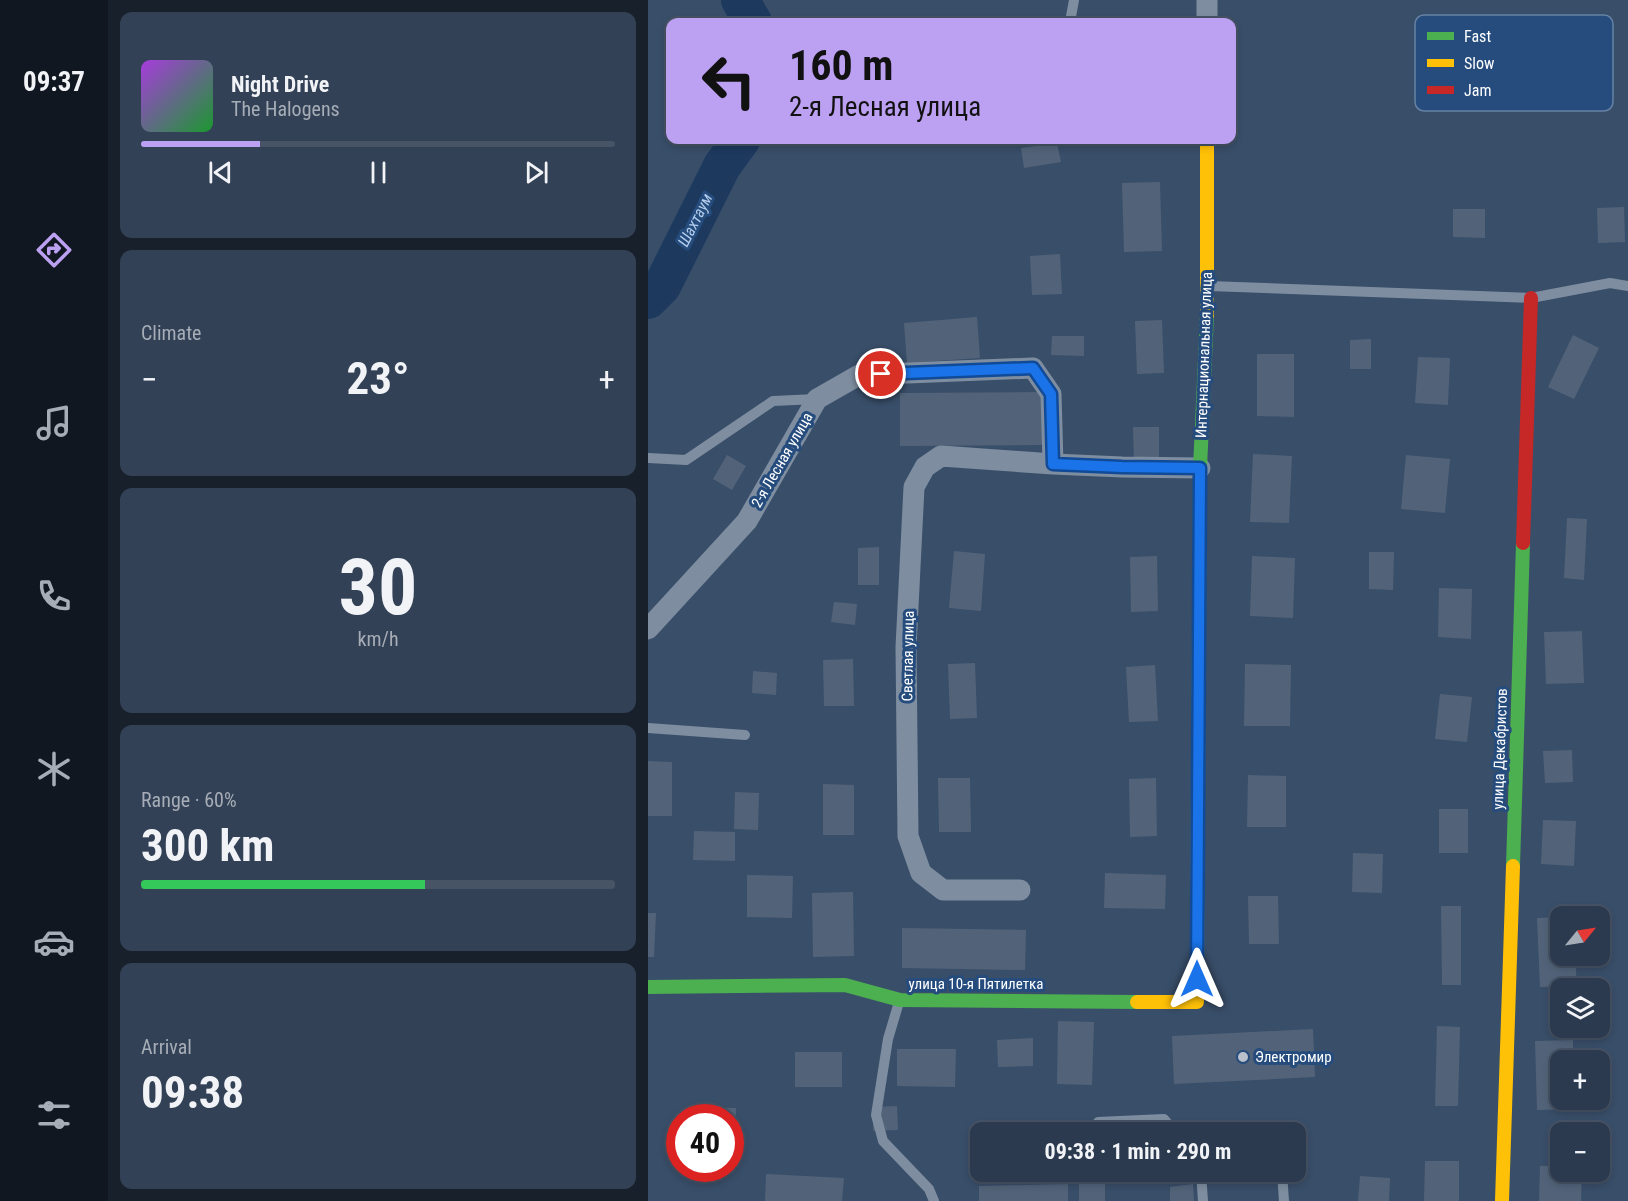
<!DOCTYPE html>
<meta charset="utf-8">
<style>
body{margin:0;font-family:"Roboto Condensed",sans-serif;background:#334156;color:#f1f3f6;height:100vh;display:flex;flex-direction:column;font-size:22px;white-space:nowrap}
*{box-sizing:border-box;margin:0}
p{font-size:20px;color:#a6adb7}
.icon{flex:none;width:33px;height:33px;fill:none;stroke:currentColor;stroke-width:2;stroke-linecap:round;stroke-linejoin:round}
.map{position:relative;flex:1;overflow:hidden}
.details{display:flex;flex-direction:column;gap:12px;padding:12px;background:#18202b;width:540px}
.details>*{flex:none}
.top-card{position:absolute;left:18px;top:18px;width:570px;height:126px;border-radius:12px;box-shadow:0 3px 9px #0003,0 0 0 2px #475466;background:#bca0f2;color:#111;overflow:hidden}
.needle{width:39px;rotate:60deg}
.tools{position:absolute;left:902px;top:906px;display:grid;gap:12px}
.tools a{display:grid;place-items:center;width:60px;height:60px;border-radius:12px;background:#2b3a4f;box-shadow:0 3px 9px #0003,0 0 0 2px #475466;font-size:30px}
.speed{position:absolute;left:18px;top:1104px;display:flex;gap:12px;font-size:30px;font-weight:700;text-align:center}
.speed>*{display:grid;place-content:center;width:78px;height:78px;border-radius:50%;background:#2b3a4f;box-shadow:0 3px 9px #0003,0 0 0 2px #475466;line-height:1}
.speed .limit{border:9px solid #d22;background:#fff;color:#111}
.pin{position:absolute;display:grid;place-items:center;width:51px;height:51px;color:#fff;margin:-26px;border:3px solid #fff;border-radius:50%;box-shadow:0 2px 6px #0007}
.me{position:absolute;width:66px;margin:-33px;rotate:0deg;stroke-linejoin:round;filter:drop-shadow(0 0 4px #0008)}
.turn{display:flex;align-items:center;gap:21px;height:126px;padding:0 24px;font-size:27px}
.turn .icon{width:78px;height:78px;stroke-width:2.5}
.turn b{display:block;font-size:42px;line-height:51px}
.big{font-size:45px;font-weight:700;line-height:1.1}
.details .card{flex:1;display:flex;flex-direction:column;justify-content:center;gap:9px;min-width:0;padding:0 21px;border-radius:12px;background:#334156}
.details .dial{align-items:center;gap:0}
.dial b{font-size:78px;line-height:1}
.song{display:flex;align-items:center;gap:18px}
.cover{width:72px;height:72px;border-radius:9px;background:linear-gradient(135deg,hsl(280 70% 55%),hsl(130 70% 35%))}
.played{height:6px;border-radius:3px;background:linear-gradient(90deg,#bca0f2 25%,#475466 25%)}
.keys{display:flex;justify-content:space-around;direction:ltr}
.heat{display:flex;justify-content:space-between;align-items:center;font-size:33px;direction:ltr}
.charge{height:9px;border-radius:4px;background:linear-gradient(90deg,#34c759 60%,#475466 0)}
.trip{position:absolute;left:322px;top:1122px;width:336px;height:60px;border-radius:12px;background:#2b3a4f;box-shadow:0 3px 9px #0003,0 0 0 2px #475466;font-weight:700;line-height:60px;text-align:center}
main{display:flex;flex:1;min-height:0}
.tabs{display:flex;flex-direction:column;width:108px;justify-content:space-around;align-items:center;background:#111720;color:#a6adb7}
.tabs .icon{width:42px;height:42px}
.tabs .selected{color:#bca0f2}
.tabs b{font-size:27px;color:#f1f3f6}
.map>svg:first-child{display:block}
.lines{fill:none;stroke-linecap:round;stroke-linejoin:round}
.river{stroke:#1d395e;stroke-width:38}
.building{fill:#526379}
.lane{stroke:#7e8ea0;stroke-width:10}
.street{stroke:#7e8ea0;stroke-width:21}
.fast{stroke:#4caf50;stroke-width:14}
.slow{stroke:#ffc107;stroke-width:14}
.jam{stroke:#c62828;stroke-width:14}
.route-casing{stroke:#114b97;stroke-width:15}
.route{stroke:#1a73e8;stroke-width:10}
.poi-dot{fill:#bac1ca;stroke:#254c7d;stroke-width:2}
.labels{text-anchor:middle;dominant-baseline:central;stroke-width:6;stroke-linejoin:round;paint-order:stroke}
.street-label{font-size:15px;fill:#fff;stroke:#254c7d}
.poi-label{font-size:15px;fill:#fff;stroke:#254c7d;text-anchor:start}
.water-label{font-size:16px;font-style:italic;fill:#b5cfed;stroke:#254c7d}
.key{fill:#254c7d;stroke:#6682a4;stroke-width:1.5}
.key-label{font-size:16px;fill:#fff}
</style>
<main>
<nav class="tabs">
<b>09:37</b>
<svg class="icon selected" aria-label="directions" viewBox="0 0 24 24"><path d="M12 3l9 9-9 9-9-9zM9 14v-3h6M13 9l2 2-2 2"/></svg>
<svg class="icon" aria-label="music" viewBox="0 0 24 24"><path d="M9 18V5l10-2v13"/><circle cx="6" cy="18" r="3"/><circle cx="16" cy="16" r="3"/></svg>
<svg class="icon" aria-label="phone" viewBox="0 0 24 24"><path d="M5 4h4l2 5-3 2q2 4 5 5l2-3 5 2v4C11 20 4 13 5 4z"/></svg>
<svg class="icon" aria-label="climate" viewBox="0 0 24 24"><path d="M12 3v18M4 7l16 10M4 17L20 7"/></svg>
<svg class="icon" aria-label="car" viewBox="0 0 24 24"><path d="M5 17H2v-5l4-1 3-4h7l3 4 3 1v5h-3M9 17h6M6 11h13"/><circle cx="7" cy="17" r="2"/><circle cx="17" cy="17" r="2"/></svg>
<svg class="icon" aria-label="filters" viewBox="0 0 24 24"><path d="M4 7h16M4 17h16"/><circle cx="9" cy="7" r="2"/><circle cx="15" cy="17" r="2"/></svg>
</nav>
<section class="details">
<div class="card">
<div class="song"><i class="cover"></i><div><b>Night Drive</b><p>The Halogens</p></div></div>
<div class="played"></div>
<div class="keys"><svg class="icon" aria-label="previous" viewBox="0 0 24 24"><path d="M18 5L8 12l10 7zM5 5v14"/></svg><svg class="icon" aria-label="pause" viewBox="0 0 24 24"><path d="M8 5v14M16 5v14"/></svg><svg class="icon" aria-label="next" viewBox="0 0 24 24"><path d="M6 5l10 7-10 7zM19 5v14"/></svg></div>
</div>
<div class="card"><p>Climate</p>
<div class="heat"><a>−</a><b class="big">23°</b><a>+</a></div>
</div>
<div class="card dial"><b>30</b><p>km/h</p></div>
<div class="card"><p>Range · 60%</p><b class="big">300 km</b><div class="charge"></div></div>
<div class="card"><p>Arrival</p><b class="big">09:38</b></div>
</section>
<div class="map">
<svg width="980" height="1201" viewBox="0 0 980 1201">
<rect width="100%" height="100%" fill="#394e69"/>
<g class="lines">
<path class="river" d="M92,0l13,22
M0,300l14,-14 60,-120 19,-26"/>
</g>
<path class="building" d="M409,143l4,19 -37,6 -3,-20z
M512,182l2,69 -38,1 -2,-69z
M976,207l1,35 -27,1 -1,-35z
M805,209h32v29l-32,-1z
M412,254l2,40 -30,1 -2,-39z
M329,317l3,41 -73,5 -3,-40z
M514,320l2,53 -27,1 -2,-53z
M925,335l26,13 -25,51 -26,-12z
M404,336h32v20l-33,-1z
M723,339v30h-21v-29z
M609,354h37v63l-37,-1z
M770,357l32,1 -2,47 -33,-2z
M395,392v53l-143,1v-53z
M485,427h26v38l-25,1z
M605,454l39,2 -3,67 -39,-1z
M79,455l19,11 -14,24 -19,-11z
M758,455l44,4 -5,54 -44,-4z
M919,518l20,1 -3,61 -20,-2z
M231,547v38h-21v-37z
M306,551l31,3 -4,57 -32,-3z
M721,552h25l-1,38 -24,-1z
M509,556l1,55 -27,1 -1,-55z
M604,556l43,2 -2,60 -43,-2z
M791,588l33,1 -1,50 -33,-2z
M186,602l23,2 -2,21 -24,-3z
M934,631l2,52 -38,1 -2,-52z
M205,659l1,47h-30l-1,-46z
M327,663l2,55 -27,1 -2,-55z
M597,664l46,1 -1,61h-46z
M507,665l3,56 -29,1 -3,-55z
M105,671l24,2 -1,22 -24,-2z
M792,694l32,3 -5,45 -32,-3z
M924,750l1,32 -28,1 -2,-32z
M0,761l24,1v54h-24z
M600,775l38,1v51h-39z
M290,778h32l1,54h-32z
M508,778l1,58 -27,1 -1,-58z
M175,784l31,1v50h-31z
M87,792l24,1 -1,37 -24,-1z
M791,809h29v44h-29z
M895,820l33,1 -2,45 -33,-2z
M46,831l41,1v29l-42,-1z
M705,853l30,1 -1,39 -30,-1z
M457,873l61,2 -1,34 -61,-1z
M99,875l46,1 -1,42 -45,-1z
M205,892l1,64 -41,1 -1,-64z
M600,896h30l1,48h-30z
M793,906h20v79h-19z
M0,913h8l-2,44h-6z
M912,917v39h15l2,30 -37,1 -3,-69z
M254,928l124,2 -1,40 -123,-2z
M410,1021l36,1 -2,63 -35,-1z
M789,1026l23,1 -2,79h-23z
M665,1029l2,48 -141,7 -2,-48z
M385,1038v28l-35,1 -1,-27z
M925,1040v20h-13v40h14l1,9 -38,1 -2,-69z
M249,1049h59l-1,38 -58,-1z
M147,1052h47v35h-47z
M249,1106l1,24 -25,1v-24z
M45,1107l43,1 -1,50h-5v-40h-37z
M371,1129v3h-38v29h-7l-1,-31z
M777,1161h34v40h-35z
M892,1166h20v6h22l-1,29h-42z
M118,1174l78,4 -2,23h-77z
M712,1176l30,2 -1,23h-31z
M431,1183h26v18h-26z
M420,1184v17h-89v-15z
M545,1184l1,17h-24v-14z"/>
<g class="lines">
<path class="lane" d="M422,22l4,-22
M561,286l322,12 79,-15 18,3
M0,458l38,2 87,-59 44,-2
M0,728l97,7
M251,1002l-11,37 -12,76 7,26 46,48 5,12
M450,1122l66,-3 11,13
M632,1127v5
M553,1172l2,29
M634,1172l2,29
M553,1175l78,-3"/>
<path class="street" d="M559,0v22
M0,629l99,-108 70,-122 42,-24 174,-7 18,26 2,70 69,3 78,1
M372,890h-77l-22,-17 -13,-37 -2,-189 8,-160 11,-20 16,-11 112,8"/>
<path class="fast" d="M550,786l2,-318 7,-153
M865,866l10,-323
M0,987l197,-2 55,15 237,2"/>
<path class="slow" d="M559,315v-175
M489,1002h60l1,-216
M854,1201l11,-335"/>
<path class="jam" d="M875,543l8,-245"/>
</g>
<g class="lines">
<defs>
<path id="route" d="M233,374l152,-6 18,26 2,70 69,3 78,1 -3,511"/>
</defs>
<use href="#route" class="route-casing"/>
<use href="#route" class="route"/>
</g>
<circle class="poi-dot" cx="595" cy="1057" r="6"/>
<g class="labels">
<g class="street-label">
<text transform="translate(556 355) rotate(-88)">Интернациональная улица</text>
<text transform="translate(134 460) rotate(-60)">2-я Лесная улица</text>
<text transform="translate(260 656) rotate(-89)">Светлая улица</text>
<text transform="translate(852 749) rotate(-88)">улица Декабристов</text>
<text x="328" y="984">улица 10-я Пятилетка</text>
</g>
<g class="poi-label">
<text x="607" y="1057">Электромир</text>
</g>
<g class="water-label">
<text transform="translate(47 220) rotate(-63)">Шахтаум</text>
</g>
</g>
<rect x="767" y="15" width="198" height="96" rx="9" class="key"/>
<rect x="779" y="32" width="27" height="8" fill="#4caf50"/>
<rect x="779" y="59" width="27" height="8" fill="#ffc107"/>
<rect x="779" y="86" width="27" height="8" fill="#c62828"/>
<g class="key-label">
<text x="816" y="42">Fast</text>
<text x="816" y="69">Slow</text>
<text x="816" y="96">Jam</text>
</g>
</svg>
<div class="tools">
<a><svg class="needle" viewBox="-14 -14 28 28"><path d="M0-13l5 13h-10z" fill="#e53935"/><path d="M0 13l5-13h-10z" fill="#a6adb7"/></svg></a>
<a><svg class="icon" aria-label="layers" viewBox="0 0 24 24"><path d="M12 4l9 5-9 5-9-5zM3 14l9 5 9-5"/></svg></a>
<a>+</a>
<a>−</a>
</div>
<div class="speed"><div class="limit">40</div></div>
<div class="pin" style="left:233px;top:374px;background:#d93025"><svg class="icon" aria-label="arrive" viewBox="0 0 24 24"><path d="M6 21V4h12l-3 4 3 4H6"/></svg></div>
<svg class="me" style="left:549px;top:979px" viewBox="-20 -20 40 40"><path d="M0-17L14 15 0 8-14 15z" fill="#1a73e8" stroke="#fff" stroke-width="4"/></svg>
<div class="trip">09:38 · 1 min · 290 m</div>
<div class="top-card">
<div class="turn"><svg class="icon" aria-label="left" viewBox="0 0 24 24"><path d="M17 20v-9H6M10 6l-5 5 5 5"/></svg><div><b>160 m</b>2-я Лесная улица</div></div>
</div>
</div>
</main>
